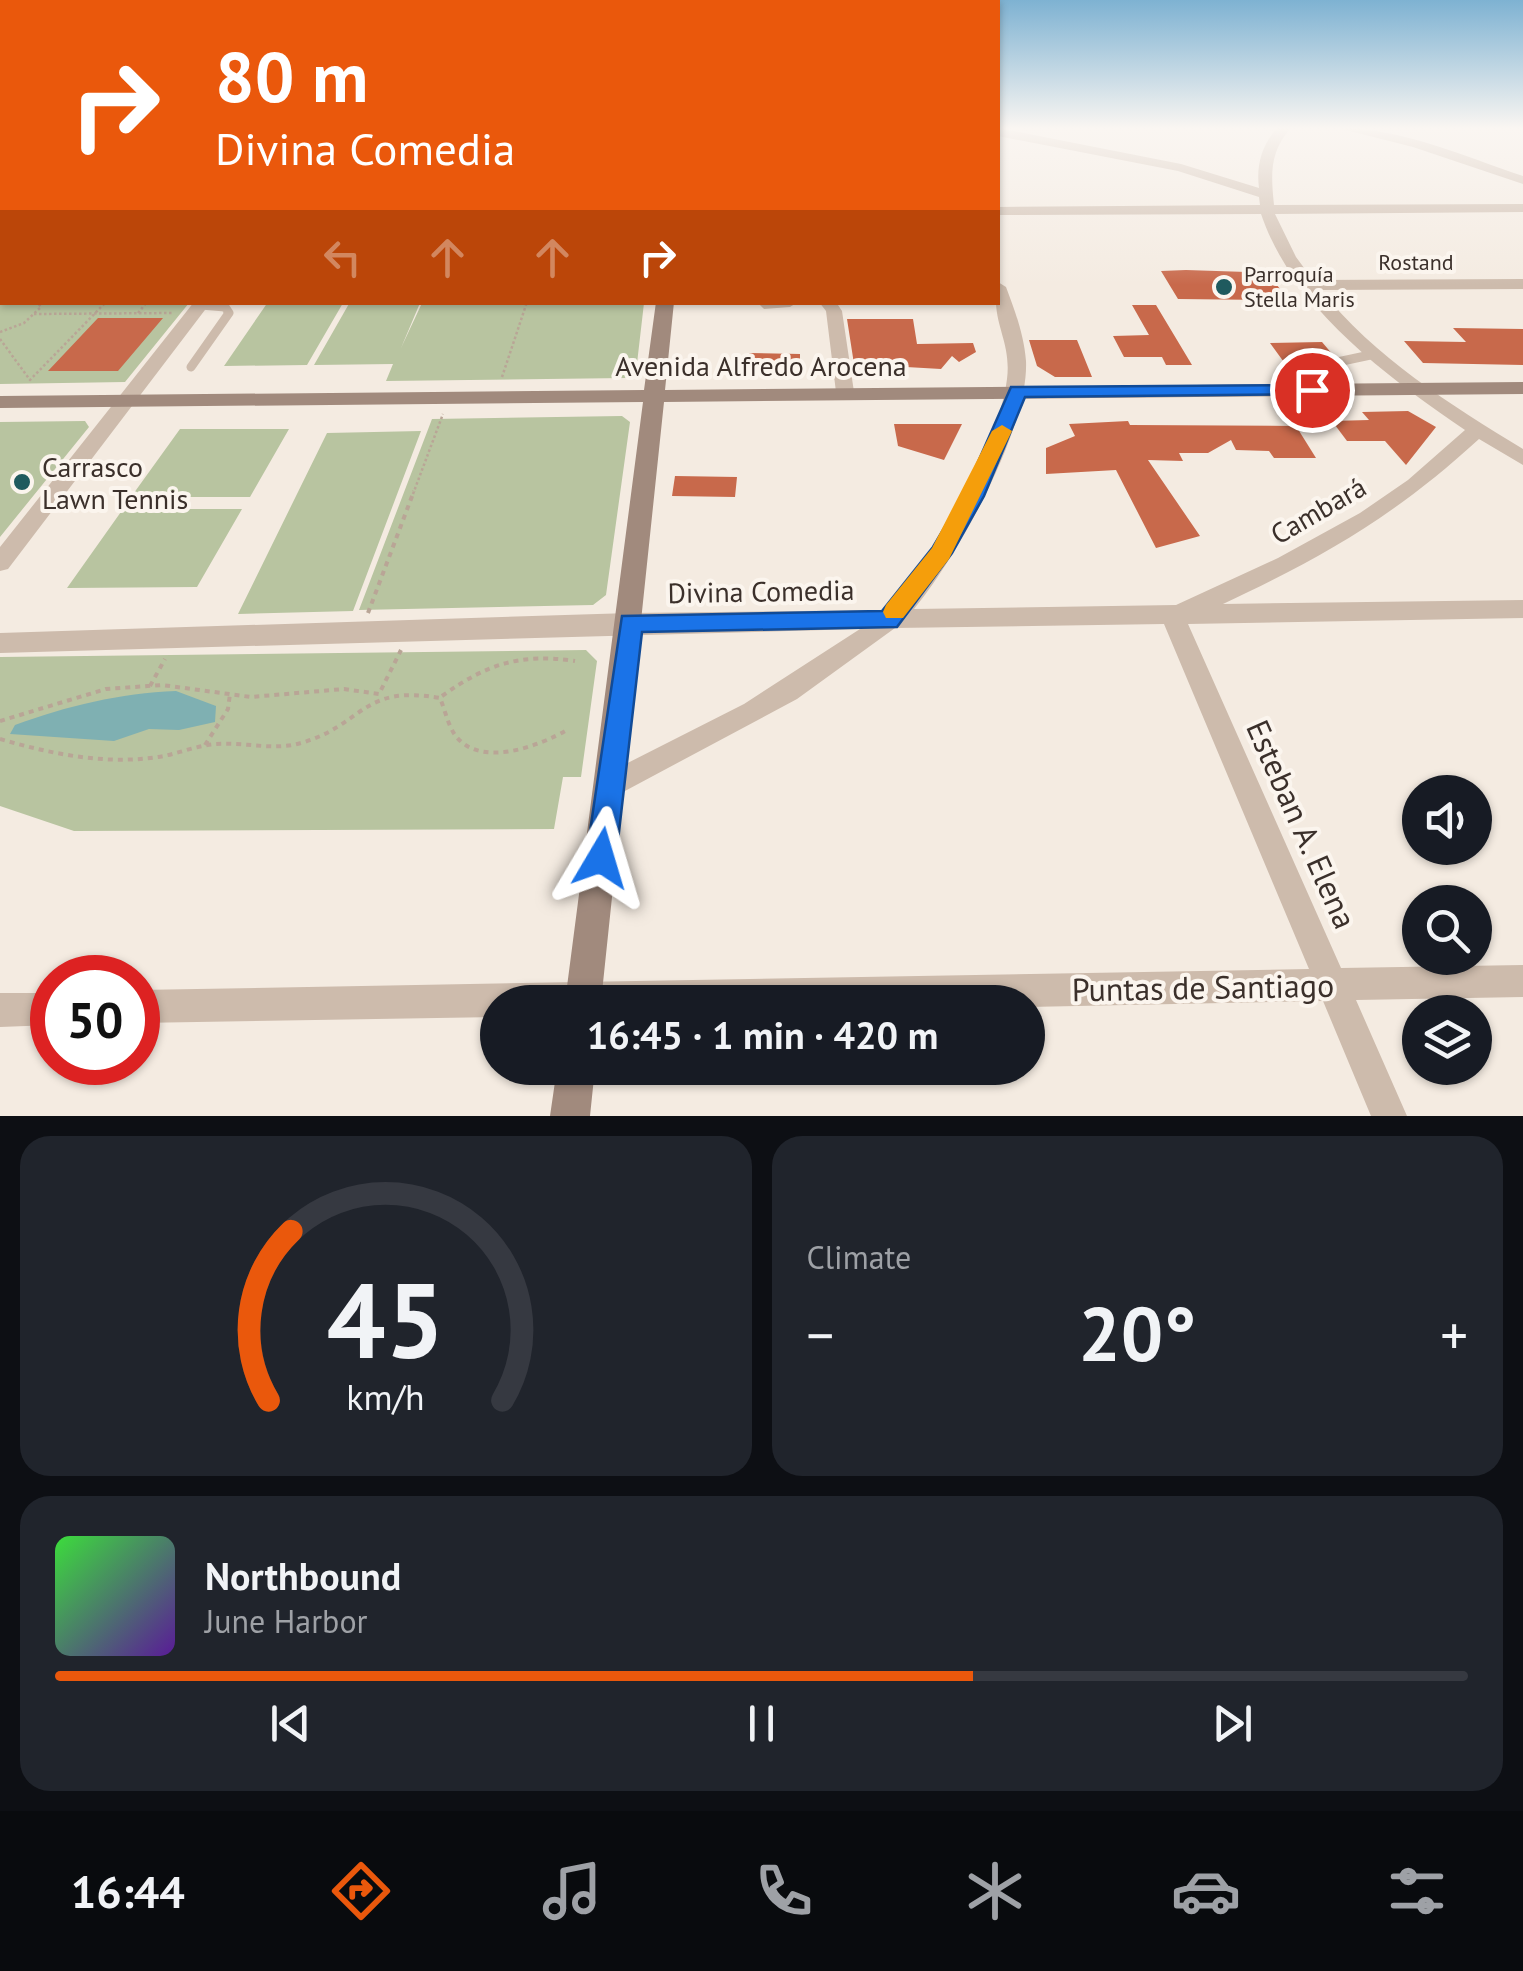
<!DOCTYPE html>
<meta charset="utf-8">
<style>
body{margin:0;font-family:"PT Sans",sans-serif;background:#20242c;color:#f1f3f6;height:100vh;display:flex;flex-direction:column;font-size:38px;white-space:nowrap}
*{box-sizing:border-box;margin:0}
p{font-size:32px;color:#9ea1a6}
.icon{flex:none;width:55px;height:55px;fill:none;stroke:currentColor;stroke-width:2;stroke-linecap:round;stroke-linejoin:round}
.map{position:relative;height:1116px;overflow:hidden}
.side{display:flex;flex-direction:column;gap:20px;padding:20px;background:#0d0f14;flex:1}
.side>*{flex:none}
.top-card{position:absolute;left:0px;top:0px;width:1000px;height:305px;box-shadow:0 2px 8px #0004;background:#ea580c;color:#fff;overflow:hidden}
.tools{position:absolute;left:1402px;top:775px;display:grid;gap:20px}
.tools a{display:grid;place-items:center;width:90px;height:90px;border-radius:50%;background:#171b24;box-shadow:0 2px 8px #0004;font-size:50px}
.speed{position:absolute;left:30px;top:955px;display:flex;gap:20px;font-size:50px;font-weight:700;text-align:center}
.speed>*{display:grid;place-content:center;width:130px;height:130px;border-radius:50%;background:#171b24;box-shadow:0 2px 8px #0004;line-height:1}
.speed .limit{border:15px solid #d22;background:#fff;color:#111}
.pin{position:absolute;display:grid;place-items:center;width:85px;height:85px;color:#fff;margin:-42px;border:5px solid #fff;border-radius:50%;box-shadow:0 2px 10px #0007}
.me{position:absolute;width:110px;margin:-55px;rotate:7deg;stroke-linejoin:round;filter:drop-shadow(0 0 8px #0008)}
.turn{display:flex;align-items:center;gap:35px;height:210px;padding:0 50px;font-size:45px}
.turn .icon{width:130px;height:130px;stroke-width:2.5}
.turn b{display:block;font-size:70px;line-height:85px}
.lanes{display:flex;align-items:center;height:95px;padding:0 50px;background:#0003;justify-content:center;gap:50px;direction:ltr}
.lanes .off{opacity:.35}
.big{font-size:75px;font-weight:600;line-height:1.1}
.side .tile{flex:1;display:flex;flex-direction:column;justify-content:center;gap:15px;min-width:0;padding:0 35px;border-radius:30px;background:#20242c}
.side .dial{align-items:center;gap:0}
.dial svg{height:260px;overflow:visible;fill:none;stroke:#363941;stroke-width:7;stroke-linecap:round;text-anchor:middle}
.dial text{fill:#f1f3f6;stroke:none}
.song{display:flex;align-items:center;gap:30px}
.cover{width:120px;height:120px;border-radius:15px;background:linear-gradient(135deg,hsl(120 70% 55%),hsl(270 70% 35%))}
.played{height:10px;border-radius:5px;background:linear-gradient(90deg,#ea580c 65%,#363941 65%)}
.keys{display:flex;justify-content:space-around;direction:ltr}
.heat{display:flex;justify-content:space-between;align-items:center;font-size:55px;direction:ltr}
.side .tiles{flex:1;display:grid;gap:20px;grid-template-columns:1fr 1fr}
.tile:last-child{grid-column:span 2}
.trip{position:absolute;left:480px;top:985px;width:565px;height:100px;border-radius:50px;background:#171b24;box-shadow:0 2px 8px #0004;font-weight:600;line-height:100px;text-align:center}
.dock{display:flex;height:160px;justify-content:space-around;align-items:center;background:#090b0e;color:#9ea1a6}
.dock .icon{width:70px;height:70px}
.dock .selected{color:#ea580c}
.dock b{font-size:45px;color:#f1f3f6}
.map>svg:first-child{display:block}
.green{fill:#b8c4a0}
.water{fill:#7fb0b2}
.building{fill:#c8694b}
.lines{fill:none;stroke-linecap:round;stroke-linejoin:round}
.path-far1{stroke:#b9a596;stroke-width:2.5;stroke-dasharray:2.5 2.5;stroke-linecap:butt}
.path{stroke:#b9a596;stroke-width:4;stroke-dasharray:5 5;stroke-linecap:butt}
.lane{stroke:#cdbbac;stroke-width:9}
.street{fill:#cdbbac;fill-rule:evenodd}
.secondary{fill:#a18a7d;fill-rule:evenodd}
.route{fill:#1a73e8;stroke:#114b97;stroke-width:2.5}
.slow{fill:#f59e0b}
.poi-dot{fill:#1f5a5e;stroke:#fbf5ee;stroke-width:4}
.labels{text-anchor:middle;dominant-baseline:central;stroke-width:8;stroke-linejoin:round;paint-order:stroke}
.far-street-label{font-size:22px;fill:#3b302b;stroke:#fbf5ee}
.far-poi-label{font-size:22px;fill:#3b302b;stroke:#fbf5ee;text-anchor:start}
.street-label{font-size:28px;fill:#3b302b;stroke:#fbf5ee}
.poi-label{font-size:28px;fill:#3b302b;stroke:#fbf5ee;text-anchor:start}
.near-street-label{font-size:32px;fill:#3b302b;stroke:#fbf5ee}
</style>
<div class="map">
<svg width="1523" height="1116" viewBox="0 0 1523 1116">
<rect width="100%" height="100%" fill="#f4ebe1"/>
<path class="green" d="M0,260l2,42 187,1 -64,79 -125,2z
M268,302l75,1 -36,62 -83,1z
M350,302l70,1 -19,45 21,-45h222l-8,69 -11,6 -239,3 7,-17 -79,1z
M622,416l8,6 -24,173 -13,10 -234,5 73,-191z
M85,421l4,6 -89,110v-115z
M180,429h109l-39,68h-119z
M421,431l-68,180 -115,3 89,-181z
M123,509h119l-45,78 -130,1z
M586,650l11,11 -16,116h-18l-9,52 -480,2 -74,-25v-149z"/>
<path class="water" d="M176,691l40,15 -1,16 -36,8 -30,-1 -35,12 -104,-7 5,-9c52,-19 105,-32 161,-34z"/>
<path class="building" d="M1186,270l61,2 6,7 20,1 11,14h-21l4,6 -89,-1 -17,-28z
M1132,305h24l36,60h-26l-4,-8h-38l-11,-21 36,-1z
M98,318h65l-45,53h-70z
M847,319h66l4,25 56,-1 3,9 -17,10 -7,-6 -11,13 -87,-5z
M1453,328l70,1v36l-100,-2 -19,-22 62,1z
M1029,340h48l15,37h-37l-18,-11z
M1322,342l11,13 -27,10h-20l-16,-22z
M749,353l51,1v15h-52z
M1408,411l28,16 -30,38 -21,-24h-38l-15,-20 37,-1 -7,-8z
M1128,421l2,4 166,1 20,32h-42l-5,-7 -33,-1 -5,-10 -23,13h-29l4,8 -35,-1 52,76 -44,12 -40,-78 -70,4v-26l29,-12 -6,-12z
M894,424h68l-18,36 -46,-14z
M675,476l62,1 -2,20 -63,-1z"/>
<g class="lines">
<path class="path-far1" d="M138,313l9,-11
M34,314l140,-1
M0,332l24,-9 17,-16 -4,-5
M0,339l30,41 76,-78
M502,377l25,-75
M413,494l30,-80"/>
<path class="path" d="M368,613l46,-122
M150,686l15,-27
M442,696c45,-32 78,-43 133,-35
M0,721l106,-32 56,-4 89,12 93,-8 35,5 22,-44
M0,739c52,15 104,26 158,18 20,-3 39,-12 59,-13 28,-2 57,7 84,-1 63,-18 60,-59 139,-45 5,12 8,27 15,37 25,34 84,11 112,-5
M205,745l23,-36 2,-15"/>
<path class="lane" d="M191,367l38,-54 -4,-6 -24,-2
M1312,390l2,-23 61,-13"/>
<path class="street" d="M998,128l183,36 78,24c-3,-23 3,-43 18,-60h14c-22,24 -20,47 -17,77l249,-1v8l-248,2 21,43 17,23 210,-1v10l-202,1c52,66 131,116 202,159v16l-44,-26c-83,76 -155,118 -256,165l300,-4v18l-335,6 153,344 182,-3v32l-167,3 51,116h-36l-48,-115 -295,6v-5h-530v15l-360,6v-33l1171,-21 -145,-345 -269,4 -98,71 -187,100 -10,-4 -4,-9 4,-9 144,-73 116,-75 -860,24v-20l630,-20 254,-3c48,-46 115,-165 123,-231 4,-32 -10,-50 -11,-76 -1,-3 2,-15 2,-21l8,5c9,24 18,48 20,74 3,68 -69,196 -112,248l262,-4 102,-47 82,-45 48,-33 57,-50c-79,-54 -172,-122 -204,-216l-263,1v-8l262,-2 -1,-8 -81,-26 -180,-35z
M1338,128c64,0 125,28 185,48v8l-110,-37z
M0,151h2v8h-2z
M0,247l2,1v8l-2,1z
M194,302h17l-203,267 -8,2v-24z
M757,302h41l-8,5 -26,2z
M819,302h17l6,9 12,81 -2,4h-14l-2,-4 -10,-81z
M0,993h52v32l-52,2z"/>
<path class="secondary" d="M656,302h18l-9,88 858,-8v12l-859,8 -63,600h-36l78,-600 -643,6v-12l644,-6z
M557,1068h38l-5,48h-40z"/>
</g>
<linearGradient id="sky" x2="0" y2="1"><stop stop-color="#7eb2d2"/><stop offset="0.45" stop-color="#faf6f2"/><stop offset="1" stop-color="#faf6f2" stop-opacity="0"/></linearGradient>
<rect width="1523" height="285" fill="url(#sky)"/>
<path class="route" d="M1312,385l10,5 -3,4 -294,3 -41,99 -32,57 -55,74 -255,5 -26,226 -4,10 -11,4 -11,-4 -4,-10 36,-242 260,-5 51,-64 30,-51 48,-109z"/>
<path class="slow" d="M1002,425l10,6 -63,128 -46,59h-17l-3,-6 3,-7 46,-57 60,-117z"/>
<g class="poi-dot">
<circle cx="1224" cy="287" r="10"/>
<circle cx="22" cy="482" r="10"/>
</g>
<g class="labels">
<g class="far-street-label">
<text x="1416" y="262">Rostand</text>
</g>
<g class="far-poi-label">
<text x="1244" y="274">Parroquía<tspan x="1244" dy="25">Stella Maris</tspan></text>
</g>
<g class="street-label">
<text x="761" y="365">Avenida Alfredo Arocena</text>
<text transform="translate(1318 510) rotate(-30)">Cambará</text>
<text transform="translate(761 591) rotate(-1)">Divina Comedia</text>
</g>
<g class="poi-label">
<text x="42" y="466">Carrasco<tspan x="42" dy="32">Lawn Tennis</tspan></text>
</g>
<g class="near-street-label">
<text transform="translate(1302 824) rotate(66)">Esteban A. Elena</text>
<text transform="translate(1203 987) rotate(-1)">Puntas de Santiago</text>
</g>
</g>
</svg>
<div class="tools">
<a><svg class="icon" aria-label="sound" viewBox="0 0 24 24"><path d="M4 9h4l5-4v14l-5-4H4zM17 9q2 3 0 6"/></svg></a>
<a><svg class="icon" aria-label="search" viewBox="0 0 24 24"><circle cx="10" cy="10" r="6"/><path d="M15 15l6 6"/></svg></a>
<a><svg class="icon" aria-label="layers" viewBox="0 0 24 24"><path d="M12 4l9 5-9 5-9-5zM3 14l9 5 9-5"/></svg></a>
</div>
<div class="speed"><div class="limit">50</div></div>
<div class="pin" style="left:1312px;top:390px;background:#d93025"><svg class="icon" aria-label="arrive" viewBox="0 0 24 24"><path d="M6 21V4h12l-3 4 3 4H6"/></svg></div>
<svg class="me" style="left:601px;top:858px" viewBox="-20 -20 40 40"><path d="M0-17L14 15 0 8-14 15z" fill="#1a73e8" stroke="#fff" stroke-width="4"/></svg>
<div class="trip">16:45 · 1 min · 420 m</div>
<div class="top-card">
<div class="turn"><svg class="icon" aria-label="right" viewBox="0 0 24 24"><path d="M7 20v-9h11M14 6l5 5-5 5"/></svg><div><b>80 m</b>Divina Comedia</div></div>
<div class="lanes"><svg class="icon off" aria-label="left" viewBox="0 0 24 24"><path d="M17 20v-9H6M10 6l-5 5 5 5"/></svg><svg class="icon off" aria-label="ahead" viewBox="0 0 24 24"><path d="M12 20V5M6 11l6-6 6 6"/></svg><svg class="icon off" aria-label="ahead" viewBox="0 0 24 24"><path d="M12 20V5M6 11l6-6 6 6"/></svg><svg class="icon" aria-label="right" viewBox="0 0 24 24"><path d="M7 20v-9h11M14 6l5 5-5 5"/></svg></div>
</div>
</div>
<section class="side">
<div class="tiles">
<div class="tile dial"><svg viewBox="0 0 100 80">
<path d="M14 69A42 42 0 1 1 86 69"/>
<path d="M14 69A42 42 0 0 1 21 17" stroke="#ea580c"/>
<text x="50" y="56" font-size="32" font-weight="700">45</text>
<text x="50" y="72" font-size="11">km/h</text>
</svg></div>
<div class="tile"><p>Climate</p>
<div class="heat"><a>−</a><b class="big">20°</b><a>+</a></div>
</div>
<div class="tile">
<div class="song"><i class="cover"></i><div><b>Northbound</b><p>June Harbor</p></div></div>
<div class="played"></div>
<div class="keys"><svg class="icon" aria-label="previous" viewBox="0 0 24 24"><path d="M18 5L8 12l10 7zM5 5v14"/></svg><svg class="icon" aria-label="pause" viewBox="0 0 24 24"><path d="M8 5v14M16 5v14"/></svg><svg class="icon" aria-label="next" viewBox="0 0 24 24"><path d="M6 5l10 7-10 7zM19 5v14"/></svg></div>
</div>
</div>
</section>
<nav class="dock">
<b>16:44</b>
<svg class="icon selected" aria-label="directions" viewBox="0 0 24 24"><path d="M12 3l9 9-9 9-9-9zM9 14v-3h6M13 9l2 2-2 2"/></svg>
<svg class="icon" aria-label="music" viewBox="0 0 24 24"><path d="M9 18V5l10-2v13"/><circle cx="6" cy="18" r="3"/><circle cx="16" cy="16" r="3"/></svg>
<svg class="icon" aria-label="phone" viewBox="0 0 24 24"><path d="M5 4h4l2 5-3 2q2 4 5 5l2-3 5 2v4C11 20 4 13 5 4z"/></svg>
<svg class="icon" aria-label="climate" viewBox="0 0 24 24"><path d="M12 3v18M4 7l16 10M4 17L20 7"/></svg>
<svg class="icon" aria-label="car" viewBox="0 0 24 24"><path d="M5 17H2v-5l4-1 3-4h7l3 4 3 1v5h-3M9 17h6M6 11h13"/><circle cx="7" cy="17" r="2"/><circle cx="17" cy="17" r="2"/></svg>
<svg class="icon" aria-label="filters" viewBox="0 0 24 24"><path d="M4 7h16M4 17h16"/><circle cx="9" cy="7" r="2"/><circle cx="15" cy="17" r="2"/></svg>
</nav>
